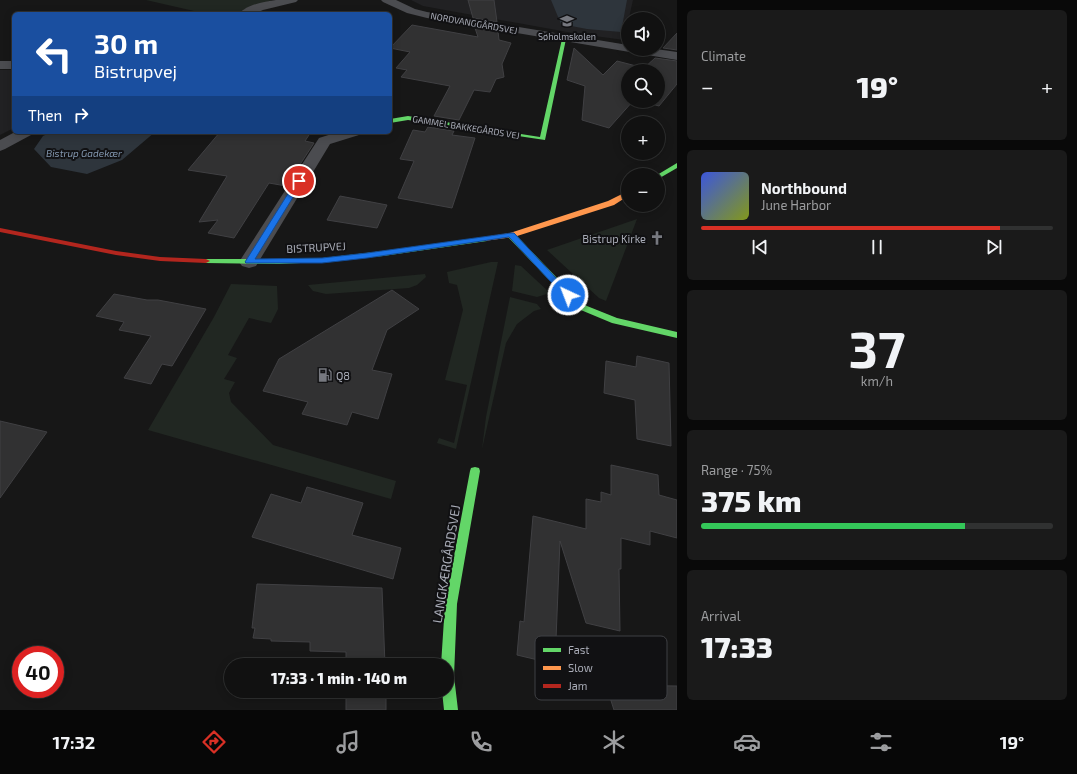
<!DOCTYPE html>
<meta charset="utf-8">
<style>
body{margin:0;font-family:"Exo 2",sans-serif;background:#1a1a1a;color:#f1f3f6;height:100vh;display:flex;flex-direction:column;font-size:15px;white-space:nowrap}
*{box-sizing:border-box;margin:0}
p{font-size:13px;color:#9c9d9f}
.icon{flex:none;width:22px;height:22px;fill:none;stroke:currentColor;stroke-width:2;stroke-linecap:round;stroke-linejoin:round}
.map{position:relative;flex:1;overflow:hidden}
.side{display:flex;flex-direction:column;gap:10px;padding:10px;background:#090909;width:400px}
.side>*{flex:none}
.banner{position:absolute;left:12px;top:12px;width:380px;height:122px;border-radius:6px;box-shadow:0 2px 10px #0003,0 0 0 1px #303131;background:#1a4fa0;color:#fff;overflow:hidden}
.tools{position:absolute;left:621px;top:12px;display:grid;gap:8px}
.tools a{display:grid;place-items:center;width:44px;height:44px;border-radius:50%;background:#111;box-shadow:0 2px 10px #0003,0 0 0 1px #303131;font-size:20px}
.speed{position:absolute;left:12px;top:646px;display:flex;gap:8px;font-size:20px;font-weight:700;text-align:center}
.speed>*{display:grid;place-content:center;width:52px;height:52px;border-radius:50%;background:#111;box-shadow:0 2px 10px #0003,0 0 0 1px #303131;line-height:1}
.speed .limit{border:6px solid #d22;background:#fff;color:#111}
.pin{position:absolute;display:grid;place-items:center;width:34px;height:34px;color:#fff;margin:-17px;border:2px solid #fff;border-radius:50%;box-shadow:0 1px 4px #0007}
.me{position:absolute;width:44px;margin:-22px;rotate:317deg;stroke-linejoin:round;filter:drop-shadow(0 0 3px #0008)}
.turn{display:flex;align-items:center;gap:14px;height:84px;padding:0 16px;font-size:18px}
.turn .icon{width:52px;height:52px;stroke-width:2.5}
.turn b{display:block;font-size:28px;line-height:34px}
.then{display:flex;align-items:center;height:38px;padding:0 16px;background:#0003;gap:8px;font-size:15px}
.big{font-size:30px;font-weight:800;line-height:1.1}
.side .widget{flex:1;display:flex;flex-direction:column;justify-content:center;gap:6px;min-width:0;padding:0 14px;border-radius:6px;background:#1a1a1a}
.side .dial{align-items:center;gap:0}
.dial b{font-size:52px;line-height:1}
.song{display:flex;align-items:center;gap:12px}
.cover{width:48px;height:48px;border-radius:6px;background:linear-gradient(135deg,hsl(230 70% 55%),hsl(70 70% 35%))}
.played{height:4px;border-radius:2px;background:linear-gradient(90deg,#d93025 85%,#303131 85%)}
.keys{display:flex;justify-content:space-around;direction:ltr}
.heat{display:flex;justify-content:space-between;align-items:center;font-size:22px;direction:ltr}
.charge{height:6px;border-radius:3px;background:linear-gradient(90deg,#34c759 75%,#303131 0)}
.trip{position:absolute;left:224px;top:658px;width:230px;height:40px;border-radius:20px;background:#111;box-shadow:0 2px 10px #0003,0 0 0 1px #303131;font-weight:800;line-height:40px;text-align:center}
.menu{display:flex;height:64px;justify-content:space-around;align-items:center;background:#070707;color:#9c9d9f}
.menu .icon{width:28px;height:28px}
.menu .active{color:#d93025}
.menu b{font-size:18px;color:#f1f3f6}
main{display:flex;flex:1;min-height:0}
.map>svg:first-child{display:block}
.built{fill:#212123}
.green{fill:#212722}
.water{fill:#2e353c}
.building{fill:#313132;stroke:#404043}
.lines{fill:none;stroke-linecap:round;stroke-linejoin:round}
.street{fill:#4b4c50;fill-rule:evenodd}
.fast{fill:#63d668;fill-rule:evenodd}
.slow{fill:#ff974d;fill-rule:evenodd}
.jam{fill:#b3261e;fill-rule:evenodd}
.route{fill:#1a73e8;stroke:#114b97}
.labels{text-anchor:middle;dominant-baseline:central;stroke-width:4;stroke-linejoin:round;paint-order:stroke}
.far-street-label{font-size:9px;fill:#a9acb7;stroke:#111113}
.far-poi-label{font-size:9px;fill:#a9acb7;stroke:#111113}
.far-water-label{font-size:10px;font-style:italic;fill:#8397af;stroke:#111113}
.poi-label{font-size:11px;fill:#a9acb7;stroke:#111113;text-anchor:end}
.street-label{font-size:11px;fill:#a9acb7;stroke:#111113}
.near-street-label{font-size:13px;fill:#a9acb7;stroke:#111113}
.key{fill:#111113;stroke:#3f4044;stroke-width:1}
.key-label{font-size:11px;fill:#a9acb7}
</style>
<main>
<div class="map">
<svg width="677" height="710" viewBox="0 0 677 710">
<rect width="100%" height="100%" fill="#171717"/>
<path class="built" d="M411,0h222l-9,40 -51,-7 -150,-27z
M0,70h14v58l-14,7z"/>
<path class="green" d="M146,0h126l-37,14h-28z
M637,219l-31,82 -7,-3 -52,-48z
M491,262h7l-42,187 -19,-6 2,-5 15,5 13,-58 -22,-5 18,-70 -6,-25 -8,-2 -2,-11z
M515,265l6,1 29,27 -13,4 -25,-6z
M425,274l1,3 -9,8 -8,3 -83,6 -13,-3 -5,-6z
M231,284l46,2 1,23 -7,14 -22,-5 -21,37 9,3 -13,21 11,3 -6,11 2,9 42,43 123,36 -5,18 -243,-69 66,-113z
M510,297l27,7 4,5 -7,2 -17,13 -11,19 -24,106 4,-32z"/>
<path class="water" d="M551,0h76l-6,32 -34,-3 -26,-5z
M51,132h104l-33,28 -35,14 -36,-7 -17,-18 9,-13z"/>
<path class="building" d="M468,0h26l3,22 -24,-4z
M412,25l66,12 -3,-9 23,3 1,9 12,3 -9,21 2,13 -8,2 -6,13 -16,-2 -15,30 -25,-4 16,-30 -49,-9 6,-7 -11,-2 14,-16 -20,-4z
M677,33v17l-14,-2z
M574,48l29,27 14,-14 27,7 11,-10 22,3v23l-18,22 -18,-5h17v-30h-30v30h5l-24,27 -27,-8 3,-34 -18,-6z
M428,127l26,4 -2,4 23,3 -23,70 -54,-10 16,-37 -14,-2 13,-29 12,2z
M220,132h91l-6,9 9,2 -28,43 -17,-3 -35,55 -26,-5 10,-13 -19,2 28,-46 -39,-6z
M340,196l47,9 -10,23 -50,-8z
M392,290l27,19 -32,21 -15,40 20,4 -14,45 -26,-7 -5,13 -45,-11 6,-12 -45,-11 16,-32z
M114,294l33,6h11l48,9 -34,57 -10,-2 -11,20 -27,-6 27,-42 -32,-6 5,-8 -28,-6z
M637,356l32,7 2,83 -34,-7 -2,-39 -31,-7 2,-32 30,6z
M0,421l47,11 -47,66z
M611,465l47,10 1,20 18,5v38l-27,-7v14l-29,-7v31h-2l1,62 -34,-8 -26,-82 -5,123 -38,-9 3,-34 4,1 9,-106 53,13v-30l15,3v-10l10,3z
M307,487l56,16 -11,32 49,13 -8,31 -141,-42 19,-43 30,9z
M257,584l125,4 3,77h-39v-13l-36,-1v-9l-39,-1v-2l-18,-1 2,-10h-3z
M606,685l71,1v24h-63z
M346,691h40v19h-40z"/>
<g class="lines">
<path class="street" d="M276,0h22l-2,2 -33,8 -9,4h-15c8,-10 26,-12 37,-14z
M381,0h15l19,9 12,3 201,33v4h28l21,3v8l-250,-42 -20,-5 -24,-11z
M0,61h14v8h-14z
M15,132h19l-3,3 -26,14 -5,2v-11z
M338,132h24l-3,3 -29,9 -74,122 -7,2 -7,-2 -3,-4 80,-124z"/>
<path class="fast" d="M564,38l2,1 -21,101 -137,-20 -18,3v-4l18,-3 132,21 22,-98z
M677,163v5l-19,11v-4h-1z
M508,233h6l68,71 35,14 60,14v6l-65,-15 -36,-15 -68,-71z
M484,237h3v4l-104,15 -60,6 -44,2 -73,-1 -4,-2 4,-2h73l44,-1 60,-7z
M475,467l4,1 1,3 -23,133 -3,72 4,34h-14l-2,-19h5v-26h-6l4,-61 25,-133 1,-3z"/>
<path class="slow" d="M628,191v5l-14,9 -100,32 -30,4 -4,-2 4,-2 26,-4 98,-32z"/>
<path class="jam" d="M0,228l116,23 44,6 46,2 4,2 -4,2 -46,-2 -44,-6 -116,-23z"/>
</g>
<path class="route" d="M299,179l4,2 -48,78 67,-1 45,-5 144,-20h3l58,62 -1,2h-6l-56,-60 -142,21 -45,5h-76l-1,-1 51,-81z"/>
<defs>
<symbol id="school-bare" viewBox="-9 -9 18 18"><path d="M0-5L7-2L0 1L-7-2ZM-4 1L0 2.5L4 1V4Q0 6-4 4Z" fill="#76787f" stroke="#111113" stroke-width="2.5" paint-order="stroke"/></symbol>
<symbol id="church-bare" viewBox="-9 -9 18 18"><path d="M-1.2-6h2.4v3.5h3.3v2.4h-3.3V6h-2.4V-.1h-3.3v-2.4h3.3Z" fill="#76787f" stroke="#111113" stroke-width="2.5" paint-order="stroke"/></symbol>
<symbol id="fuel-bare" viewBox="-9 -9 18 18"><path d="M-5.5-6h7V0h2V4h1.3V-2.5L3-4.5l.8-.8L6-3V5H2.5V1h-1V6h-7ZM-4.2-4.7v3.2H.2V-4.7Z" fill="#76787f" stroke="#111113" stroke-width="2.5" paint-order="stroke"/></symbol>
</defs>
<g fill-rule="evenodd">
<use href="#school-bare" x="557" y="11" width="20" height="20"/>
<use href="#church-bare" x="647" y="228" width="20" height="20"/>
<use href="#fuel-bare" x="315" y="365" width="20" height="20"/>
</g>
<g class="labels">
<g class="far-street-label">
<text transform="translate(474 23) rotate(10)">NORDVANGGÅRDSVEJ</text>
<text transform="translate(466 127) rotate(9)">GAMMEL BAKKEGÅRDS VEJ</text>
</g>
<g class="far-poi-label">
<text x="567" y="36">Søholmskolen</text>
</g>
<g class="far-water-label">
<text x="84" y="153">Bistrup Gadekær</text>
</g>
<g class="poi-label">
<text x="646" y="238">Bistrup Kirke</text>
<text x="336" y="375" text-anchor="start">Q8</text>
</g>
<g class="street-label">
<text transform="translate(316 247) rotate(-3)">BISTRUPVEJ</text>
</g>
<g class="near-street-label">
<text transform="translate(446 564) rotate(-81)">LANGKÆRGÅRDSVEJ</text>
</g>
</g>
<rect x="535" y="636" width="132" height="64" rx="6" class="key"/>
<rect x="543" y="648" width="18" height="4" fill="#63d668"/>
<rect x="543" y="666" width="18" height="4" fill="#ff974d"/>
<rect x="543" y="684" width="18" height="4" fill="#b3261e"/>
<g class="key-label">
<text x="568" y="654">Fast</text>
<text x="568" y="672">Slow</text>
<text x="568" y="690">Jam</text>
</g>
</svg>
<div class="tools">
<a><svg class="icon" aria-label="sound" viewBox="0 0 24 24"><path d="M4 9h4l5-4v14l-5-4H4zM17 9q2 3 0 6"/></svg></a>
<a><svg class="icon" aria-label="search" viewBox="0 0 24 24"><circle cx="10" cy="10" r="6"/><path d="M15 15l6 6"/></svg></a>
<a>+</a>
<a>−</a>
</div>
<div class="speed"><div class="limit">40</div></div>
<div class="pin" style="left:299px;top:181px;background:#d93025"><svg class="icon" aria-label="arrive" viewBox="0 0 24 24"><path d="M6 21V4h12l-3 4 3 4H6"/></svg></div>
<svg class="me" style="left:568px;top:295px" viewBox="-20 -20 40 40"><circle r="17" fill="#1a73e8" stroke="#fff" stroke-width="3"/><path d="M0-11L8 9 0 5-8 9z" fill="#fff"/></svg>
<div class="trip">17:33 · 1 min · 140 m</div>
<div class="banner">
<div class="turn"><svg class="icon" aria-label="left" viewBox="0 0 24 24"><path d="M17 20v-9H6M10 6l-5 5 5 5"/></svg><div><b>30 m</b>Bistrupvej</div></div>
<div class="then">Then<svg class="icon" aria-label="right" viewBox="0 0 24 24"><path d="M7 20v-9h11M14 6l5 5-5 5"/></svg></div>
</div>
</div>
<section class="side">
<div class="widget"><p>Climate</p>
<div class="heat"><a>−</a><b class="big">19°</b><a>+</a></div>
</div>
<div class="widget">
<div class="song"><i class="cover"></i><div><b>Northbound</b><p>June Harbor</p></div></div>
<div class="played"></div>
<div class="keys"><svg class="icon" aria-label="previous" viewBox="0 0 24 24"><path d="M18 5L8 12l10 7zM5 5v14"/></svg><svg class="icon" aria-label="pause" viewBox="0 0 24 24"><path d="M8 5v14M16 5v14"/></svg><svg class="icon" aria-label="next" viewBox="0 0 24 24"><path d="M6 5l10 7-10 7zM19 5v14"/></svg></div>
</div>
<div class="widget dial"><b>37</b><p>km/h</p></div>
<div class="widget"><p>Range · 75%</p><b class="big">375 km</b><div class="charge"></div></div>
<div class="widget"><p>Arrival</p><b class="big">17:33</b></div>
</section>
</main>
<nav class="menu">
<b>17:32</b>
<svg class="icon active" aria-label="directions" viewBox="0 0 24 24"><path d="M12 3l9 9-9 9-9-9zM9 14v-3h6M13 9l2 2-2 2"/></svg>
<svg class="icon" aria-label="music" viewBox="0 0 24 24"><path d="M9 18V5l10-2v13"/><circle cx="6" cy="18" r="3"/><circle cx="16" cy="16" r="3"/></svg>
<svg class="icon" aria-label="phone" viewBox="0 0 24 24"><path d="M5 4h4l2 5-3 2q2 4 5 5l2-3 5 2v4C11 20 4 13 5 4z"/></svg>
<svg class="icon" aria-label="climate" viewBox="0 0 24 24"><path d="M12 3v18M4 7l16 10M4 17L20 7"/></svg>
<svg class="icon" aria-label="car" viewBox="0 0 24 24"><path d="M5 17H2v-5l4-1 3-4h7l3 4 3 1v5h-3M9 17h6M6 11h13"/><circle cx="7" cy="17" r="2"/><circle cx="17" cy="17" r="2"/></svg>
<svg class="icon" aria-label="filters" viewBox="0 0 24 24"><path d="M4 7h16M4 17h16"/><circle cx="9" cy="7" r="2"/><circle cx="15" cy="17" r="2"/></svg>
<b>19°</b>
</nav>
